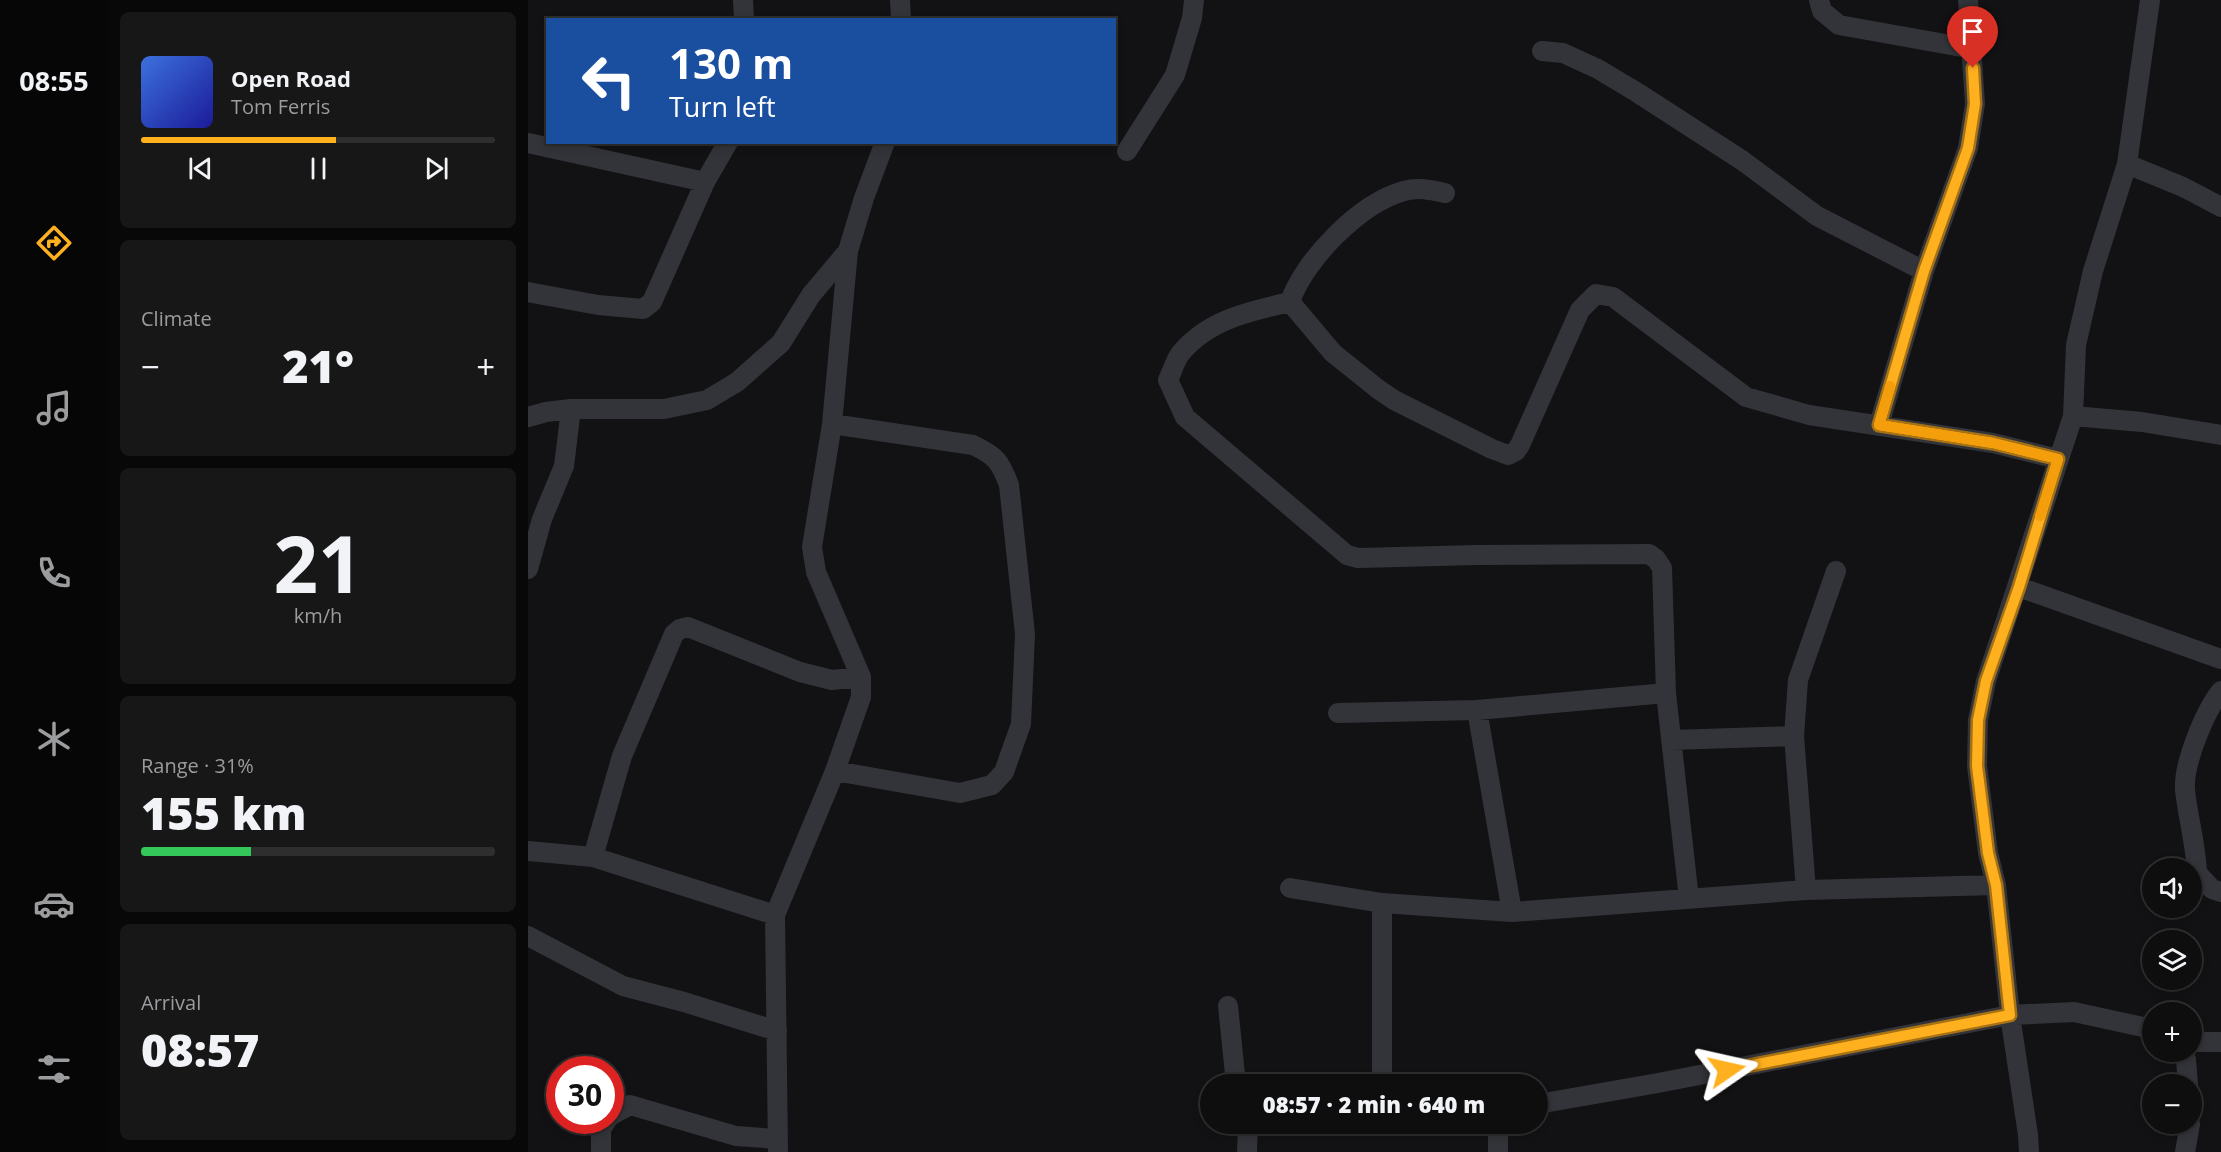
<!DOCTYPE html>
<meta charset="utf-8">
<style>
body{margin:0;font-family:"Open Sans",sans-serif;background:#171718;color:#f1f3f6;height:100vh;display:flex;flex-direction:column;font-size:22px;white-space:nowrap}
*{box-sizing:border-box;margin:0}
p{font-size:20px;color:#9b9c9e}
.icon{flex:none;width:33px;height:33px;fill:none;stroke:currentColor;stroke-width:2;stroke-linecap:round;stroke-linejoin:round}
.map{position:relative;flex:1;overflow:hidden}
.side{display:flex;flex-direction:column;gap:12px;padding:12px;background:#080808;width:420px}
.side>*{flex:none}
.guide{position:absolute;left:18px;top:18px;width:570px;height:126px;border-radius:0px;box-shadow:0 3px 9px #0003,0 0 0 2px #2e2e2f;background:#1a4fa0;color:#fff;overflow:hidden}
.buttons{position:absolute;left:1614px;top:858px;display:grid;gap:12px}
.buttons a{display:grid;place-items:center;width:60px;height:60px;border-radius:50%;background:#0e0e0f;box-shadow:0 3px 9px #0003,0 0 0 2px #2e2e2f;font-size:30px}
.speed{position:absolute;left:18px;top:1056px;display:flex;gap:12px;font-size:30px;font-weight:700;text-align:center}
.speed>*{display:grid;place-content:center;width:78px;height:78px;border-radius:50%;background:#0e0e0f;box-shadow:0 3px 9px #0003,0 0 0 2px #2e2e2f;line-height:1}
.speed .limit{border:9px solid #d22;background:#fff;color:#111}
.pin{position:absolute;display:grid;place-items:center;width:51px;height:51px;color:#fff;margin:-62px -26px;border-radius:50% 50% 50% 0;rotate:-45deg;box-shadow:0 0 6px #0007}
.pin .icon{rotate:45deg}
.me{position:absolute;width:66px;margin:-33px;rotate:79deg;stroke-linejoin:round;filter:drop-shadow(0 0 4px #0008)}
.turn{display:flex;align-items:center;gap:21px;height:126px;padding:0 24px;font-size:27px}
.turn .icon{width:78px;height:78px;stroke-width:2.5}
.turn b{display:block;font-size:42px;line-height:51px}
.big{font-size:45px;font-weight:800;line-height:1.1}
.side .tile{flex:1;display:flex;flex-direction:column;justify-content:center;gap:9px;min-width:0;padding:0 21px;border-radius:9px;background:#171718}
.side .dial{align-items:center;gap:0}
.dial b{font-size:78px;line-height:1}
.song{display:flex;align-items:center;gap:18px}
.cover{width:72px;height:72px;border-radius:9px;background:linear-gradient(135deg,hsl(220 70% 55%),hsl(240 70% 35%))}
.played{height:6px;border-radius:3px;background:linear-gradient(90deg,#ffb01f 55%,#2e2e2f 55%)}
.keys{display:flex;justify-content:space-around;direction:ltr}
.heat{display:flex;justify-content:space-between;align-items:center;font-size:33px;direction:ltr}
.charge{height:9px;border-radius:4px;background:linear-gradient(90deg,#34c759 31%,#2e2e2f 0)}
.trip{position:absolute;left:672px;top:1074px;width:348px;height:60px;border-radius:30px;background:#0e0e0f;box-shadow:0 3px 9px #0003,0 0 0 2px #2e2e2f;font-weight:800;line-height:60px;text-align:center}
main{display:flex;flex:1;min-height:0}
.dock{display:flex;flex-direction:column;width:108px;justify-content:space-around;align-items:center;background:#060606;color:#9b9c9e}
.dock .icon{width:42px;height:42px}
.dock .on{color:#ffb01f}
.dock b{font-size:27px;color:#f1f3f6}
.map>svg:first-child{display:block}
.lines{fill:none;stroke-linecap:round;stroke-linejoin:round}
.minor{stroke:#333439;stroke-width:20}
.route-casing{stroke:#a67214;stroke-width:15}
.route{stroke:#ffb01f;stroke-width:10}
.slow{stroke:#f59e0b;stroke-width:10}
</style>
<main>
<nav class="dock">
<b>08:55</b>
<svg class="icon on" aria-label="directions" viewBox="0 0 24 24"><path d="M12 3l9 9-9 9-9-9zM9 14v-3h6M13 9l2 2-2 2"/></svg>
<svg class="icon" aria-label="music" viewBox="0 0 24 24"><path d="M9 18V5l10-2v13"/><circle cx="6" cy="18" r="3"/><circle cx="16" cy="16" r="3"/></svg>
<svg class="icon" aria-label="phone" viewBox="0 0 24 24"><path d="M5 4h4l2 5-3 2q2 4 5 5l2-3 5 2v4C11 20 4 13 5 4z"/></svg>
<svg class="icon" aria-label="climate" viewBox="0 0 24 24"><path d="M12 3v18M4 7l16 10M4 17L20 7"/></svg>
<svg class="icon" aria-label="car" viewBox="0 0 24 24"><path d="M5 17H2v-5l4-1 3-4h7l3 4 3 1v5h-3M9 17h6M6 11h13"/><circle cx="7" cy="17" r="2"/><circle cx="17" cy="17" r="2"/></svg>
<svg class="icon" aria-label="filters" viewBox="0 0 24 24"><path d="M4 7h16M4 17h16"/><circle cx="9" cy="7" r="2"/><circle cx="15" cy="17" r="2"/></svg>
</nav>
<section class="side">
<div class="tile">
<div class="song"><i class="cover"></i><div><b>Open Road</b><p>Tom Ferris</p></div></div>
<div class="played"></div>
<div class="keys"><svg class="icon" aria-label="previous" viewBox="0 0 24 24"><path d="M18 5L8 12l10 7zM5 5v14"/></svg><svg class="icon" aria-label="pause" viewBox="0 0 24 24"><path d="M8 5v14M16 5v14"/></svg><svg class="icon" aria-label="next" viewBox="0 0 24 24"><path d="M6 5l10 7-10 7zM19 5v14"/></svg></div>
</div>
<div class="tile"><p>Climate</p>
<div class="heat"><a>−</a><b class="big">21°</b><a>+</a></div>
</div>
<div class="tile dial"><b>21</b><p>km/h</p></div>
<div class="tile"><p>Range · 31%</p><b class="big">155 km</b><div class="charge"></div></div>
<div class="tile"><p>Arrival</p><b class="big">08:57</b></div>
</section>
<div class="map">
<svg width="1693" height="1152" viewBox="0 0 1693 1152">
<rect width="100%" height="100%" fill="#121214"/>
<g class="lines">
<path class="minor" d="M215,0l1,20
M372,0l1,20
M1291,0l3,11 17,14 134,24
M1014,51l21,2 35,16 40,24 105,68 74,55 107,55
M0,143l177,39
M599,151l48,-76 17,-57 2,-18
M1599,164l56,23 38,20
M0,292l70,13 45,4 9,-7 53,-120 23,-40
M762,302c-40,9 -83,18 -110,52 -5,7 -8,18 -12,26l17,37 162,138 11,3 119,-3 172,-1 7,5 6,9 4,125 23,206
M762,302l43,51 45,36 16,11 98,49 16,6 8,-4 4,-6 60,-135 16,-16 17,3 133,100 63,18 184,28 65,16
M762,302c14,-42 70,-99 114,-111 14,-4 27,-1 41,2
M1545,416l69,6 79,13
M0,417l18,-5 25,-3h93l43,-9 30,-18 44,-39 30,-48 37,-44
M304,424l141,21c23,11 27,16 36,40l16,149 -4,90 -17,48 -12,13 -32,8 -125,-22
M1351,425l45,-154 44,-123 7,-44 -7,-104
M0,569l14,-50 22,-53 7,-57
M1491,587l202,72
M1693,691c-16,20 -38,73 -36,99 3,28 11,55 12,83l15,16 9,3
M949,710l35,202
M810,713l139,-3 189,-17
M1143,740l123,-4
M0,851l65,6 182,58
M65,857l29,-101 52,-122 6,-5 8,-2 112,45 32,8 29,-3
M762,888l92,15 130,9 294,-22 190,-5
M1278,890l-12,-154 4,-56 38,-109
M854,903v181
M0,936l95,50 61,16 93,29
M700,1006l8,78
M1664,1042h29
M1654,1052l4,8 2,24
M1010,1104l120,-21 352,-68 64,-3 78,17
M82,1116l20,-11 106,31 41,3
M73,1152v-23l6,-9
M250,1152l-3,-237 60,-144 26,-74v-20l-45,-105 -4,-25 20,-123 16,-173 16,-53 21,-56
M719,1152l1,-28
M970,1152v-28
M1501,1152l-1,-17 -18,-120 -14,-130 -8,-32 -11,-87 1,-46 8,-39 87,-265 3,-71 17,-74 34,-107 23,-164
M1657,1152l5,-28"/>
</g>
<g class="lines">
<defs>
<path id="route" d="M1199,1070l283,-55 -14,-130 -8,-32 -11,-87 1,-46 8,-39 33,-94 39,-128 -65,-16 -114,-18 45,-154 44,-123 7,-44 -2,-36"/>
</defs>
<use href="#route" class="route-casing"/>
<use href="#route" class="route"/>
<path class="slow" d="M1362,386l-11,39 114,18 65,16 -18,57"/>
</g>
</svg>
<div class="buttons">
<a><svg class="icon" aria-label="sound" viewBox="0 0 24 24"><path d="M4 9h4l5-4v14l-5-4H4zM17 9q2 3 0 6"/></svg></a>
<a><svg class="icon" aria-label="layers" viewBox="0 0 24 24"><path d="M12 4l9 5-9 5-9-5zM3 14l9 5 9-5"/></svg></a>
<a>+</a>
<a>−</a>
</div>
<div class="speed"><div class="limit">30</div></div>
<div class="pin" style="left:1445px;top:68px;background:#d93025"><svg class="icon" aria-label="arrive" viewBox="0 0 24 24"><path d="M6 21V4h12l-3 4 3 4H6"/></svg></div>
<svg class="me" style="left:1199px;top:1070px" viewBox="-20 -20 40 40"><path d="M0-17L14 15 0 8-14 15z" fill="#ffb01f" stroke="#fff" stroke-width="4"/></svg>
<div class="trip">08:57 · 2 min · 640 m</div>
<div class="guide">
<div class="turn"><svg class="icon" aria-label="left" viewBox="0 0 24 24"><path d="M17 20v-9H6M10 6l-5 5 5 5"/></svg><div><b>130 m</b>Turn left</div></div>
</div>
</div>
</main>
